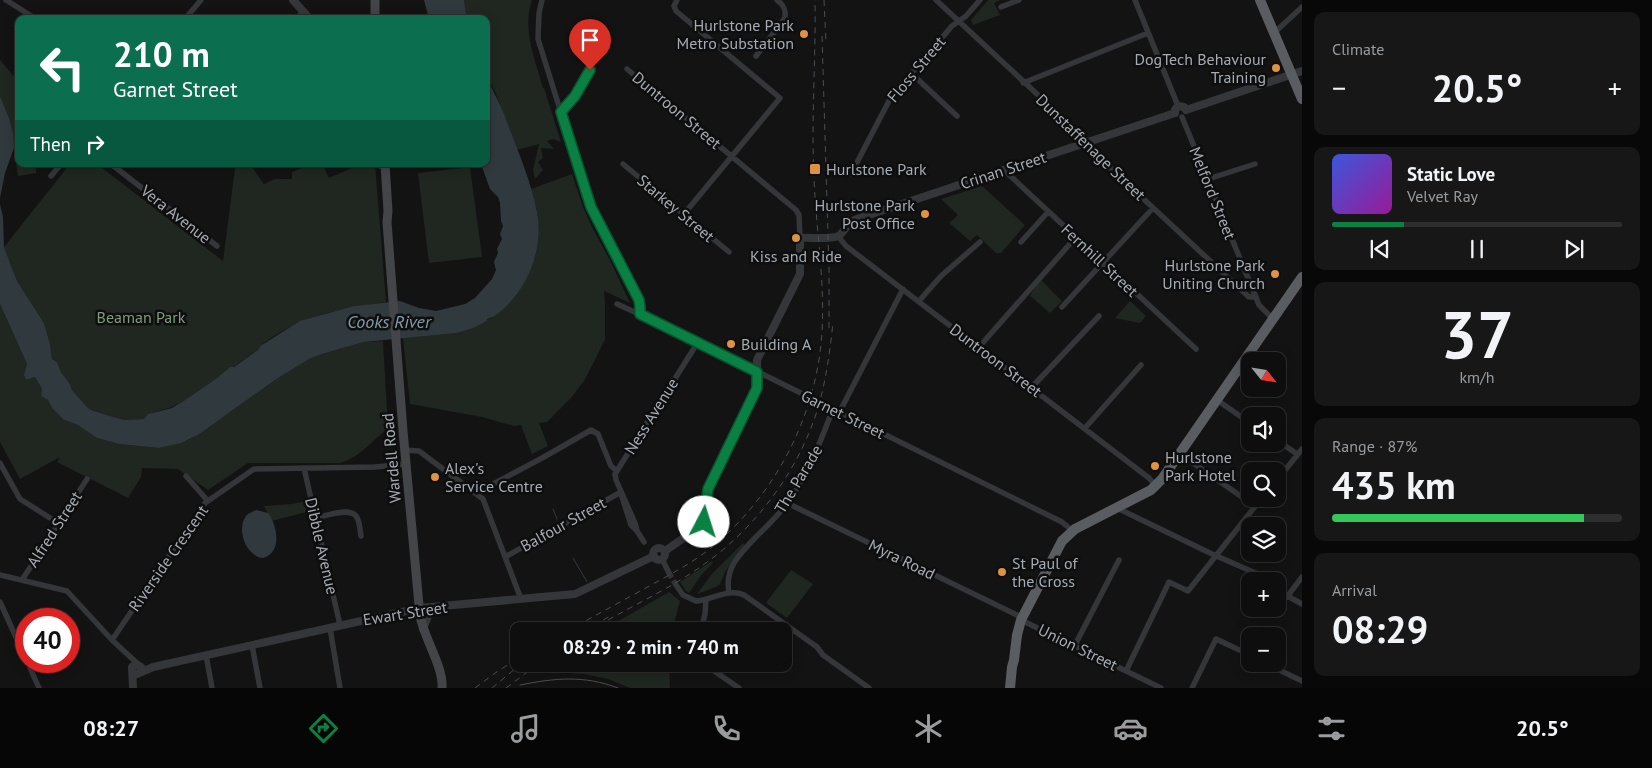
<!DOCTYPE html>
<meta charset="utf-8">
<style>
body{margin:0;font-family:"PT Sans",sans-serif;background:#171718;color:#f1f3f6;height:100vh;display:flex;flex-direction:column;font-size:19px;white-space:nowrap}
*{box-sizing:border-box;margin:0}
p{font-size:16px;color:#9b9c9e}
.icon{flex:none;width:28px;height:28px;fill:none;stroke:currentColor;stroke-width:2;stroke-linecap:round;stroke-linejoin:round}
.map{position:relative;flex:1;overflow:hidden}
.panel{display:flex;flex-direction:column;gap:12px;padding:12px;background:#080808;width:350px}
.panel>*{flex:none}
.banner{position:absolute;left:15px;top:15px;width:475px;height:152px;border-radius:10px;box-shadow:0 2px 12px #0003,0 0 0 1px #2e2e2f;background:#0b6e4f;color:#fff;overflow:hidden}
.needle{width:32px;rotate:120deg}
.fabs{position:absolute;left:1241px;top:352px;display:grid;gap:10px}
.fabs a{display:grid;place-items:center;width:45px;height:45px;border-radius:10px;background:#0e0e0f;box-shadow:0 2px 12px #0003,0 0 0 1px #2e2e2f;font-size:25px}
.speed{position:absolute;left:15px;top:608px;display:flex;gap:10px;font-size:25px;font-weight:700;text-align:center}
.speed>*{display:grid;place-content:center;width:65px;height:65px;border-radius:50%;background:#0e0e0f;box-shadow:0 2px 12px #0003,0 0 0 1px #2e2e2f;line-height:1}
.speed .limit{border:8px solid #d22;background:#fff;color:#111}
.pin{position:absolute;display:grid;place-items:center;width:42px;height:42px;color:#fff;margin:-51px -21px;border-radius:50% 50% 50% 0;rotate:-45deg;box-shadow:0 0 5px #0007}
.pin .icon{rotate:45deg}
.me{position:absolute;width:55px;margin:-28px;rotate:5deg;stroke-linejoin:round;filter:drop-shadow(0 0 4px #0008)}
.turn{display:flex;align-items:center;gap:18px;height:105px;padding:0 15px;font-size:22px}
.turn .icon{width:65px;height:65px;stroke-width:2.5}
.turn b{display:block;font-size:35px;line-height:42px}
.then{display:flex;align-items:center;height:48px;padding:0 15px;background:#0003;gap:10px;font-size:19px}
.big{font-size:38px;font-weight:600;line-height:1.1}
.panel .widget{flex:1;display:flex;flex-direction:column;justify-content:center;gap:8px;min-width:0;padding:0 18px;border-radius:10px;background:#171718}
.panel .dial{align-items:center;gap:0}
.dial b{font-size:65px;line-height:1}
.song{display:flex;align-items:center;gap:15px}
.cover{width:60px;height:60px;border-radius:8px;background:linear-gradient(135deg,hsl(230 70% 55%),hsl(300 70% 35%))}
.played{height:5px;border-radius:2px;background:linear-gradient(90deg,#0b8043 25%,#2e2e2f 25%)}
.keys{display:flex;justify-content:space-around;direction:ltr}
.heat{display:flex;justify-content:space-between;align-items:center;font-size:28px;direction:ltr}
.charge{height:8px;border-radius:4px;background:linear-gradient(90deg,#34c759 87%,#2e2e2f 0)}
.trip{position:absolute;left:510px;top:622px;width:282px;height:50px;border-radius:10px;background:#0e0e0f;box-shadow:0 2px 12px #0003,0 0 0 1px #2e2e2f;font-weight:600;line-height:50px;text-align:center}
.menu{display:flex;height:80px;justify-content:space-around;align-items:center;background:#060606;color:#9b9c9e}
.menu .icon{width:35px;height:35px}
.menu .active{color:#0b8043}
.menu b{font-size:22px;color:#f1f3f6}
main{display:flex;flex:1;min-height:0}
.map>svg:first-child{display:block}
.green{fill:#202620}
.water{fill:#30393d}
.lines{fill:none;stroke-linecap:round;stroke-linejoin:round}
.stream{stroke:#30393d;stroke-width:1}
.minor-tunnel{stroke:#303234;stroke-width:5.5;stroke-dasharray:5.5 3;stroke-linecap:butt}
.minor{stroke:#343639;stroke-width:5.5}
.tertiary{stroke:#343639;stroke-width:8}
.secondary{stroke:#434549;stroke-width:9}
.trunk{stroke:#595c60;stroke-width:10}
.tram{stroke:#4c4e52;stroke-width:1}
.rail{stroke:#4c4e52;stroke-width:1;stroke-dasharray:6 5;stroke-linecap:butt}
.route-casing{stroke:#07532c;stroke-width:12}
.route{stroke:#0b8043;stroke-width:9}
.poi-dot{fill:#dd9342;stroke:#0e0e0f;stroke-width:2}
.labels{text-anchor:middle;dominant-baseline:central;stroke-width:5;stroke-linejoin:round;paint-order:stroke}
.poi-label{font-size:16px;fill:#a6acb3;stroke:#0e0e0f;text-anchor:start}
.street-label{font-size:16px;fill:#a6acb3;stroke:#0e0e0f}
.park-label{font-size:16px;fill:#819c7f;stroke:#0e0e0f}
.water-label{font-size:18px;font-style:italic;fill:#809dab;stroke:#0e0e0f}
</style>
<main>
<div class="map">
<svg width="1302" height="688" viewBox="0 0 1302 688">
<rect width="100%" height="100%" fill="#131314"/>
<path class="green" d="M464,0h68c-10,30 3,59 11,88h1l17,54 -8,-3 -6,2 7,8 -13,-1 2,10 -5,4 5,8 -8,9 -2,-9 6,-26 -22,6 -21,-56 -9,-18 -1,-57h-19z
M988,0h12l-6,3 6,12 -27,10 -2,-5z
M0,60l19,22v82h17v9l-18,3 -9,-58 -9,-22z
M70,164h27l126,97 12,-93 9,-4h6l14,20 11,-5h17v-7l20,-8h10l7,14 32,-14h14l11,138c-46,6 -89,15 -126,44l-1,3 -26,18h-3l-13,11 -35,24 -10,5 -24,7 -4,5 -20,1 -29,-9 -7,-3 -16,-18 -2,-6 -9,-12 -4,-10 -5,-3 -2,-15 -6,-21 -27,-42 -13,-34z
M470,167l12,90 -53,6 -11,-90z
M572,174l11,33 10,22 17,31 20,43 -26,-12 1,12v36l-9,19 -12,23 -13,17 -24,24 -8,1 9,23 -16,8 -11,-29 -7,1 -32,-9 -72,-13 -7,-66 54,-5 37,-16 16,-15 15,-21 9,-21 2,-9 2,-17 -1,-23 -6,-22z
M982,186l43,39 -24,28h-5l-19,-18 -7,6 -21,-18 9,-8 -17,-16z
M1040,279l22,22 -12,12 -20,-17z
M1130,301l16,15 -6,7 -25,-5z
M0,304l27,60 -1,16 9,-3 7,12 -1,7 7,4 4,8 12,12 12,4 21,14 22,6 40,4 29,-8 10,-5 77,-55 34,-21 13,-5 42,-12 19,-1 5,87c-16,13 -27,28 -47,35h-93l-40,27 -30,-21 -36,-1 -1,9 -13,21 -71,-36 3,-5 -40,22 -20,-37z
M312,500l2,10 -42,11 -8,-15 28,-2z
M743,543l2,2 -12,15 -8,12 -5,12 -4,3 -19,7 15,-20z
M712,561l1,2 -11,11 -13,19 -3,-2 -6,-9z
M791,570l22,14 -26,34 -21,-15z
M669,592l11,9 -8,30h-71z
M553,664h116l1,24h-40l-22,-9 -24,-5 -29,-2z"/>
<path class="water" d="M424,0h40l3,19h-38z
M486,72c1,10 14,30 18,42 11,30 27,66 33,98 7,39 -10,80 -42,104 -2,2 -5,1 -7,3 -1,0 -1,2 -2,2 -8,6 -20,9 -29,12l-93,9 -42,12 -13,5 -34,21 -77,55 -17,8 -22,5 -40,-4 -22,-6 -21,-14 -12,-4 -12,-12 -4,-8 -7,-4 1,-7 -7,-12 -9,3 -2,-5 3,-11 -27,-60v-100l3,13 1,30 13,34 27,42 6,21 2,15 5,3 4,10 9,12 2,6 16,18 6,3 30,9 20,-1 4,-5 24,-6 10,-6 35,-24 13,-11h4l25,-18 1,-3 40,-25 54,-15 46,-5 19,7 17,3 29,-7 10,-6 17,-19 4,-9 -2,-8 4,-9 -1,-4 5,-10 -2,-5 3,-8 -2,-5 -1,-18 -2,-6 -8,-8 -9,-25h5z
M0,96l9,22 4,16 1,14 -9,25 -5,25z
M256,510l12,3c10,13 14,40 -5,45 -17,-2 -27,-28 -17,-42 2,-3 7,-4 10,-6z"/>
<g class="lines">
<path class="stream" d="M553,509l4,10
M573,558l14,24"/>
<path class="minor-tunnel" d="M669,573l7,12"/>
<path class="minor" d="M6,0l30,19
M542,0l-3,13 -1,26 48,154 5,14 48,93 2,7 -2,7
M677,0l-3,6 2,5 104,87 -96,116
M936,0l144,134 12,17 144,134 13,12h7
M1135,0l43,106
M1001,7l18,-7
M185,19l16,-19
M297,19l6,-8
M1274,33l28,-26
M756,56l29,-38c1,-8 -1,-13 -8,-18
M627,69l169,141 3,5 1,23
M911,73l46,43
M1023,83l125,-50
M561,112c20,-18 27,-52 47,-65
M1182,117l77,188 14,14
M111,164l106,82
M623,164l106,88
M380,166l26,-2
M1004,170l192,179
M851,174l40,-77 61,-71 14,-10 14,-16
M51,176l10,-12
M1208,179l47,-15
M838,236l8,10 303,232 6,7
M1021,242l27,-30
M919,301l22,-25 39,-34
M617,304l46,21 399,197 6,5
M1062,307l91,-99
M979,347l97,-110
M1032,387l67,-71
M1217,400l33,23
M839,413l64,-124
M1085,428l56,-63
M1278,441l19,13
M405,450l14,1 64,48 38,100
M1180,454l75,52
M0,463l20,36 38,24
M304,468l36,157
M186,476l21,24
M1278,479l24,-30
M476,493l68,-36 47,-27 7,4 13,32 6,5
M622,497l9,28 6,6 7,11
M787,503l230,112
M1117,508l95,46 48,21 6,6
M316,518c9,-2 33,-11 40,-2 4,5 4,14 5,20
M637,531l-2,-8 -19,-43 -1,-6 83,-132
M505,557l116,-65
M662,559l7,14
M0,575l67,16 45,49 26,24
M22,580l65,-101
M676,585l7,10 13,6c15,-1 33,-13 48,-6l73,52 6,8 46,33
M1278,591l24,13
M729,593c-2,-11 -1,-20 5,-30 12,-19 32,-34 46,-51 26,-31 39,-67 53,-103
M1287,597l15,-20
M0,602l26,57
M1021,620l140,68
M330,628l10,60
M701,631l4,-17 1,-14
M112,640l93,-137 49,-34 121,-2 32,-3
M252,645l8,43
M1075,645l44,-85
M206,655l6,33
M27,661l12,27
M704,664l35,24
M1267,664l35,17
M1126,671l43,-89 19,9 73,-92
M1192,688l24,-49 34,16"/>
<path class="tertiary" d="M293,0l17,19
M1186,110l116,-39
M1175,113v-3l3,-4 6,1 2,3
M653 554a6 6 0 1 1 12 0a6 6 0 1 1-12 0Z
M665,551l37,-26 3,-3 3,-33 49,-101v-28l43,-86v-36c9,-1 34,2 40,-3 7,-7 7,-12 17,-16l318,-106
M423,629l5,-13 10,-9
M137,674l16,-7 267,-59 155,-14 79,-38
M133,688l-1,-21 4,-3 5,3"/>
<path class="secondary" d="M375,0v19
M385,164l3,47 -1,11 16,209 17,185c4,22 24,52 22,72"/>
<path class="trunk" d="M1260,0l42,99
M1010,688l2,-21 2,-7 3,-25 4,-15 41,-79 13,-12 76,-39 11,-11 140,-202"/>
<path class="tram" d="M520,685c35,-7 64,-10 98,3"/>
<path class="rail" d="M824,0l2,42
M822,36l7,233v59
M608,620c32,-18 66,-34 95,-55 53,-37 96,-95 115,-157 8,-28 12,-56 15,-86
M567,631c26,-14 51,-28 77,-42 25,-14 51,-27 73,-46 61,-53 100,-130 105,-211 3,-51 -6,-103 -8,-154 -3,-60 2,-119 1,-178
M584,631l28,-16
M475,688l23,-17 21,-13
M492,688l29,-24
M506,688l32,-24"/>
</g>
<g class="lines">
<defs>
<path id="route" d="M590,70l-15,26 -14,16 30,95 48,93 1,7v7l117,58v16l-49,101 -4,33"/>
</defs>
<use href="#route" class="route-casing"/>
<use href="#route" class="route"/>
</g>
<g class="poi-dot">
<circle cx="804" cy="34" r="5"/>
<circle cx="1276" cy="68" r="5"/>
<rect x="809" y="163" width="12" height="12" rx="2.5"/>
<circle cx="925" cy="214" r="5"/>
<circle cx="796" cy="238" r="5"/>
<circle cx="1275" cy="274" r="5"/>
<circle cx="731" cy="344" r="5"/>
<circle cx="1155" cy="466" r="5"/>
<circle cx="435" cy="477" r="5"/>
<circle cx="1002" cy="572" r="5"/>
</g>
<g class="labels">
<g class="poi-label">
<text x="794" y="25" text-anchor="end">Hurlstone Park<tspan x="794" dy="18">Metro Substation</tspan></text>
<text x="1266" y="59" text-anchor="end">DogTech Behaviour<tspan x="1266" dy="18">Training</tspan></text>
<text x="826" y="169">Hurlstone Park</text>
<text x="915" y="205" text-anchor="end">Hurlstone Park<tspan x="915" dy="18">Post Office</tspan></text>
<text x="796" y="256" text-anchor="middle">Kiss and Ride</text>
<text x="1265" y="265" text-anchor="end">Hurlstone Park<tspan x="1265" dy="18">Uniting Church</tspan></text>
<text x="741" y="344">Building A</text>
<text x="1165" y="457">Hurlstone<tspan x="1165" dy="18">Park Hotel</tspan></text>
<text x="445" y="468">Alex's<tspan x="445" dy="18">Service Centre</tspan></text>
<text x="1012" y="563">St Paul of<tspan x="1012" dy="18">the Cross</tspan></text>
</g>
<g class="street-label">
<text transform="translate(916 69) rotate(-50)">Floss Street</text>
<text transform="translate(677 110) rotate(40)">Duntroon Street</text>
<text transform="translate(1091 147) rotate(44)">Dunstaffenage Street</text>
<text transform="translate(1003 170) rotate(-18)">Crinan Street</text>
<text transform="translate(1213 193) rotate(68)">Melford Street</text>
<text transform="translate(676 208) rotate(40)">Starkey Street</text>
<text transform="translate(176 214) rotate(38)">Vera Avenue</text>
<text transform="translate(1100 260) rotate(43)">Fernhill Street</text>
<text transform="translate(996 360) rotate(37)">Duntroon Street</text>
<text transform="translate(843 414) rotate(26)">Garnet Street</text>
<text transform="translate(651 416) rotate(-58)">Ness Avenue</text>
<text transform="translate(391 458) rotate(-95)">Wardell Road</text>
<text transform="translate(798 479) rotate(-59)">The Parade</text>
<text transform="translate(563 524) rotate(-29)">Balfour Street</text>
<text transform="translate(54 529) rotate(-57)">Alfred Street</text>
<text transform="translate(322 546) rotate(77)">Dibble Avenue</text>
<text transform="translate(168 558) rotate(-55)">Riverside Crescent</text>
<text transform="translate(902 559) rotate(26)">Myra Road</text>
<text transform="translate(405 613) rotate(-9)">Ewart Street</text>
<text transform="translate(1078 647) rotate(26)">Union Street</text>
</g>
<g class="park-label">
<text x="141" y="317">Beaman Park</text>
</g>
<g class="water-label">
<text x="389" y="321">Cooks River</text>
</g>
</g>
</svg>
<div class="fabs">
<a><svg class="needle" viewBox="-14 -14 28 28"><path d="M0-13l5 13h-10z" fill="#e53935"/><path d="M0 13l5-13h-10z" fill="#9b9c9e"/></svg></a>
<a><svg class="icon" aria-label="sound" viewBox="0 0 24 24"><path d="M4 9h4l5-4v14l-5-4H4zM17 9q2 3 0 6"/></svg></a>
<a><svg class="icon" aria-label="search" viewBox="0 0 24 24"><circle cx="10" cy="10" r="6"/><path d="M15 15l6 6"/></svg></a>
<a><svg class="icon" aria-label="layers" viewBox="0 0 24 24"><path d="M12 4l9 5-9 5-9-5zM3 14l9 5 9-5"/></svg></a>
<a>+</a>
<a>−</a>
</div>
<div class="speed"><div class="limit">40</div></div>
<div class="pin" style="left:590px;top:70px;background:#d93025"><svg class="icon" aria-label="arrive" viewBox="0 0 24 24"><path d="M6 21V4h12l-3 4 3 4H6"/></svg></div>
<svg class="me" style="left:704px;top:522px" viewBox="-20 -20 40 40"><circle r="19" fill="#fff"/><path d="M0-13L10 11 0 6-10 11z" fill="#0b8043"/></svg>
<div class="trip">08:29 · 2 min · 740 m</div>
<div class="banner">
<div class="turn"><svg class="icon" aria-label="left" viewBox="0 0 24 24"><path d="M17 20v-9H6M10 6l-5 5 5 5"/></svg><div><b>210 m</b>Garnet Street</div></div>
<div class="then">Then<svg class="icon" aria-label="right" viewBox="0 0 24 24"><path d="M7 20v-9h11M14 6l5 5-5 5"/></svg></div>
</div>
</div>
<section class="panel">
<div class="widget"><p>Climate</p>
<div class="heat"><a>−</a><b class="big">20.5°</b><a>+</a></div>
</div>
<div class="widget">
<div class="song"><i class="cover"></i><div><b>Static Love</b><p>Velvet Ray</p></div></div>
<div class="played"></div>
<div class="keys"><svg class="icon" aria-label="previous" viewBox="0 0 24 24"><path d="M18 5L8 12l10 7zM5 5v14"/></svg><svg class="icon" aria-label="pause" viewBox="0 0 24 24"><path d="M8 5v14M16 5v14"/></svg><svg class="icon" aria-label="next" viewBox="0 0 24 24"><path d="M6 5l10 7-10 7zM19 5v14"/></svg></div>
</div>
<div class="widget dial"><b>37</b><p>km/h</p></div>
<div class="widget"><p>Range · 87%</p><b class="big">435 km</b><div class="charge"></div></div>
<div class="widget"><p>Arrival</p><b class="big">08:29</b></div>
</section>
</main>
<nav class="menu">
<b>08:27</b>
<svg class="icon active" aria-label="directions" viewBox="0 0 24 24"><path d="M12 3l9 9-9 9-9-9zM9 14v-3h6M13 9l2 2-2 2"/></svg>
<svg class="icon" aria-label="music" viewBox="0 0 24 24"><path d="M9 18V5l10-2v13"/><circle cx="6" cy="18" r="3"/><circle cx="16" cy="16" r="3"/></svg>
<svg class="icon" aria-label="phone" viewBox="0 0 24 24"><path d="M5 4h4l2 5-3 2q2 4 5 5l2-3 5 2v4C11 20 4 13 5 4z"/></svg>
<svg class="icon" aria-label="climate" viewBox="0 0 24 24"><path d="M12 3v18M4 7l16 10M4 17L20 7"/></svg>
<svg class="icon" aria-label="car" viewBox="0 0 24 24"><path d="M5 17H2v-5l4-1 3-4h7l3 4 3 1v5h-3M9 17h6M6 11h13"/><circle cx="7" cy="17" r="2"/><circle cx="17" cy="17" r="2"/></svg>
<svg class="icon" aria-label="filters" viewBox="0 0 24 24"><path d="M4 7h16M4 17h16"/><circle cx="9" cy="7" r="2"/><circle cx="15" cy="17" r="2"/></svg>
<b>20.5°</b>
</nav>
